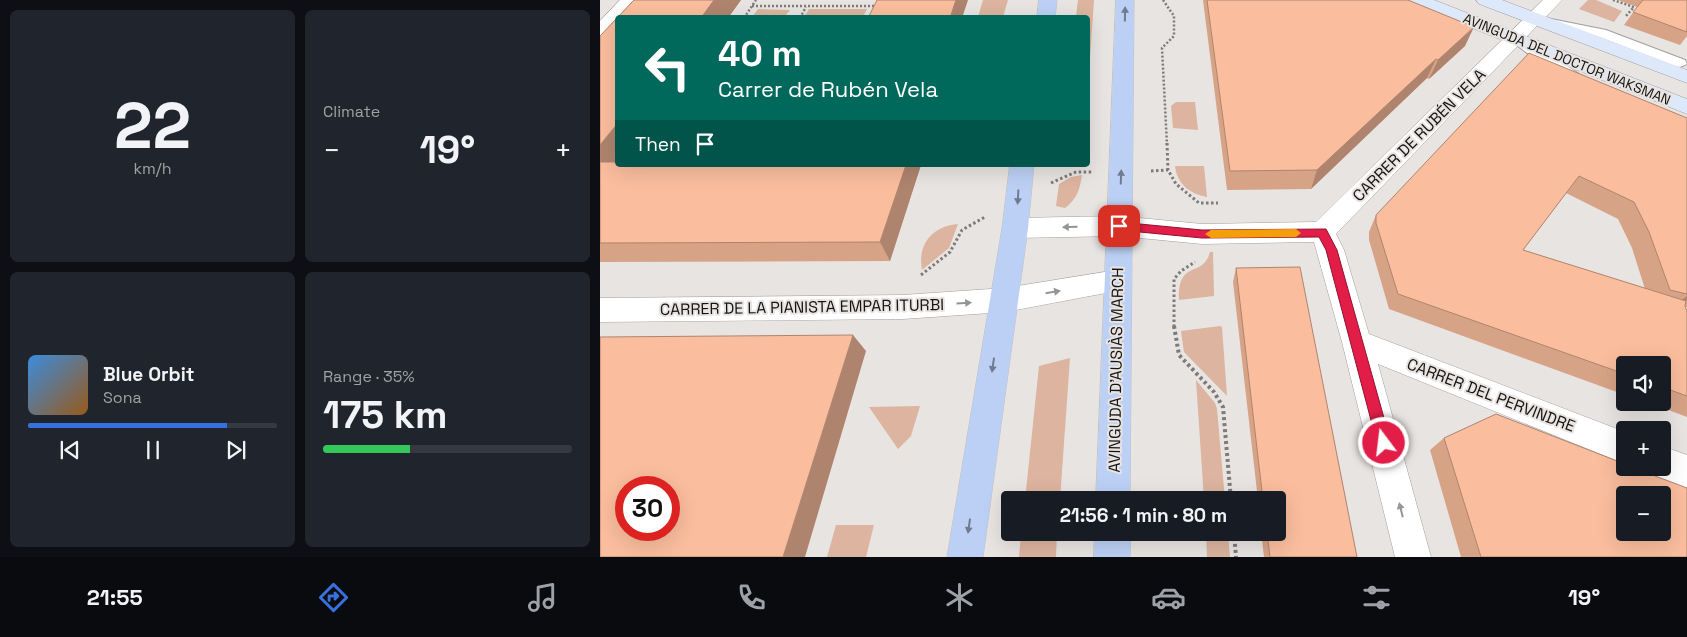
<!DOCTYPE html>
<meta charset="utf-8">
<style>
body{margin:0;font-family:"Space Grotesk",sans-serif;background:#20242c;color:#f1f3f6;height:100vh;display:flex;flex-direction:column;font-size:19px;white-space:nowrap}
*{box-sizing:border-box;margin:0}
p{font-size:16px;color:#9ea1a6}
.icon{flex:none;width:28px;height:28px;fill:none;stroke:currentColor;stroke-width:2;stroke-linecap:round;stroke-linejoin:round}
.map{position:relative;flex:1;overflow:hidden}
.panel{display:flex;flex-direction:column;gap:10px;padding:10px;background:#0d0f14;width:600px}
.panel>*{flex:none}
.hud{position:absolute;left:15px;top:15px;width:475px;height:152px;border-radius:5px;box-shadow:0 5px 20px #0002;background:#00695c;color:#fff;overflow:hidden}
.tools{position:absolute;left:1016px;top:356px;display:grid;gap:10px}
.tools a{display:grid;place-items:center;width:55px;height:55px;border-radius:5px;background:#171b24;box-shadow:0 5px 20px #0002;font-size:25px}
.speed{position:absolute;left:15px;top:476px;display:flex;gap:10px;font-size:25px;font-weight:700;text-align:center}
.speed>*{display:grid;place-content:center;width:65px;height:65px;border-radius:50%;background:#171b24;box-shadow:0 5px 20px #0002;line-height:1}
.speed .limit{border:8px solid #d22;background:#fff;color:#111}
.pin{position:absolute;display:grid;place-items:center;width:42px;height:42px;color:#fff;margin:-21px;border-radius:10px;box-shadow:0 2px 8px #0006}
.me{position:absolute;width:55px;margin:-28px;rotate:345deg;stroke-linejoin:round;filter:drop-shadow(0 0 4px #0008)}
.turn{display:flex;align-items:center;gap:18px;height:105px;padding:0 20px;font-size:22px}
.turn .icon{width:65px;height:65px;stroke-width:2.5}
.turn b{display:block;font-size:35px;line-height:42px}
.then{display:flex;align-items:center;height:48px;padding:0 20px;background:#0003;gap:10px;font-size:19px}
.big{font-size:38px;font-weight:700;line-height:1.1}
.panel .tile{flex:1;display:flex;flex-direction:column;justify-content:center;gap:8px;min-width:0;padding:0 18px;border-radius:8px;background:#20242c}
.panel .dial{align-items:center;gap:0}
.dial b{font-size:65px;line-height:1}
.song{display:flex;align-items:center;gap:15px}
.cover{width:60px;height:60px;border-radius:8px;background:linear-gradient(135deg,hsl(210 70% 55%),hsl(30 70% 35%))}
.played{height:5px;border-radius:2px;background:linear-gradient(90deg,#3771e0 80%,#363941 80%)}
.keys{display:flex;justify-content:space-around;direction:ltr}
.heat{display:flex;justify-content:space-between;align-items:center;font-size:28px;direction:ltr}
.charge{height:8px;border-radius:4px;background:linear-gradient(90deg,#34c759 35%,#363941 0)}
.panel .tiles{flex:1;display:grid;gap:10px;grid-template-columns:repeat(2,1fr)}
.trip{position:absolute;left:401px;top:491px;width:285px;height:50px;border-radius:5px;background:#171b24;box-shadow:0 5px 20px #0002;font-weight:700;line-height:50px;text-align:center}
.tab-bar{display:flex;height:80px;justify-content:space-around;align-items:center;background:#090b0e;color:#9ea1a6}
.tab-bar .icon{width:35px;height:35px}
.tab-bar .active{color:#3771e0}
.tab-bar b{font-size:22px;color:#f1f3f6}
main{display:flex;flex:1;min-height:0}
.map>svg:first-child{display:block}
.green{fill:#dcb49f}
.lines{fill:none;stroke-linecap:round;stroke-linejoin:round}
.service-casing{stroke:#a29f9d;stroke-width:2}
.minor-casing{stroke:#a29f9d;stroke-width:1}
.secondary-casing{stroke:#a29f9d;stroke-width:1}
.primary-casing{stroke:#c2c2c2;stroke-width:1}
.path-far2{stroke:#7d7a79;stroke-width:2.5;stroke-dasharray:2 2;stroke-linecap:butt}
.path-far1{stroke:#7d7a79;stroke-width:3;stroke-dasharray:2.5 2.5;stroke-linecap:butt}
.path{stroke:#7d7a79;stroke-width:4;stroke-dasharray:3 3;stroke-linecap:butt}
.service{fill:#fff;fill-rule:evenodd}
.minor{fill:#fff;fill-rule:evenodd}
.secondary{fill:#dde8fa;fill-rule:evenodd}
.primary{fill:#bcd0f5;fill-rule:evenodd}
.wall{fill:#d7a387;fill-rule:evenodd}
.shaded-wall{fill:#af846e}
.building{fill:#fabd9d;stroke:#af846e;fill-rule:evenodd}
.oneway{fill:#717b8f}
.oneway2{fill:#969595}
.route{fill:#e11d48;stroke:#92132f}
.slow{fill:#f59e0b}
.labels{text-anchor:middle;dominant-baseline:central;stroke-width:4;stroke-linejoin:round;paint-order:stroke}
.far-street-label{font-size:14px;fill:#151413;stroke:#e8e4e2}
.street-label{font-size:16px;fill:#151413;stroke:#e8e4e2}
</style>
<main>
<section class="panel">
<div class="tiles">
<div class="tile dial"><b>22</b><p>km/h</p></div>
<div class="tile"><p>Climate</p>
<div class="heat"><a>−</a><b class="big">19°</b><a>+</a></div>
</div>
<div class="tile">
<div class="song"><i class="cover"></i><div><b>Blue Orbit</b><p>Sona</p></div></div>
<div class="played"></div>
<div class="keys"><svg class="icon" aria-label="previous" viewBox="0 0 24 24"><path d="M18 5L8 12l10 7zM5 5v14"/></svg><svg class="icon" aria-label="pause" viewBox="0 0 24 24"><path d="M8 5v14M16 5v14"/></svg><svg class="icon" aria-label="next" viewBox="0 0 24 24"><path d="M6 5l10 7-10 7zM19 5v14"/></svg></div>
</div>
<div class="tile"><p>Range · 35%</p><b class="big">175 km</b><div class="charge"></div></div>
</div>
</section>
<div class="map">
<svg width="1087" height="557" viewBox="0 0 1087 557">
<rect width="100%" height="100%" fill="#e8e4e2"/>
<path class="green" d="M383,0h25l-5,17h-25z
M478,0h16l-6,88v-70l-12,-1z
M988,0h8l26,11 -8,11 -35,-13z
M158,9l32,1 -4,5 6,2h-40z
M209,9h58l-4,8h-59z
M576,102h19l3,28 -25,-2 -2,-22z
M575,166h29l3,31c-17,-3 -30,-13 -32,-31z
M482,175c-2,14 -5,24 -17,33l-9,-2 3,-22 12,-7z
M358,224l-9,24 -27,22c-5,-26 11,-44 36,-46z
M610,252h3l1,44 -35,4c-1,-42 24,-21 31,-48z
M620,326l2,1 5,69 -43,-44 -3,-21z
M470,358l-10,142h-35l14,-134z
M596,380l19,23 2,6 8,91h-21z
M320,406l-9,30 -13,13 -29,-42z
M236,525h38l-8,32h-39z
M421,533h36l-1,24h-37z
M606,533h22l2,24h-23z"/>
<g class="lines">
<defs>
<path id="service" d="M946,18l60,12 79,30 2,4 -7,3 -5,-1 -78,-30 -56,-11 -2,-3 2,-3z
M920,37l5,1 54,36 -8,5c-20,-6 -39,-23 -56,-35l-2,-3z"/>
<path id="minor" d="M20,0h19l-15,18h-6v6l-11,12 -7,2v-17z
M943,0h19l-226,234 8,16 25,84 256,98v32l-247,-100 53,193h-36l-53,-215 -28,-100 -112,2 -83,-8 -104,2 -9,-3 -4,-7 4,-7 9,-3 104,-2 83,8 114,-2z
M517,270l10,3 4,8 -4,8 -122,23 -102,7 -303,3v-24l303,-3 102,-7z
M1062,446l25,9v34l-37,-15 -3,-6h15z"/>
<path id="secondary" d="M809,0h25l253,99v15l-275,-110z
M876,0h26l185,70v13l-208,-79z"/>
<path id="primary" d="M439,0h18l-2,18h-18z
M516,0h18l-4,500h-34z
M410,165h24l-6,63 -45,329h-36l55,-329z
M495,532h36l-1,25h-36z"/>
</defs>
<use href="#service" class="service-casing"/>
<use href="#minor" class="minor-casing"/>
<use href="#secondary" class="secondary-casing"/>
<use href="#primary" class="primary-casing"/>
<path class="path-far2" d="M563,0l11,16v20l-12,12 5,97
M1013,0l21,7 -9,10
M152,6h124
M144,18l12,-18
M200,18l6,-11"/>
<path class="path-far1" d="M567,143l1,27 8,14 23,19h19
M551,171l17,-1
M451,183l25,-11h16
M321,275l29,-23 12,-22 23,-13
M574,327v-48l7,-8 14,-9"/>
<path class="path" d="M574,326l5,29 35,37 9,15 8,93
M634,532l2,25"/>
<use href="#service" class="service"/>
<use href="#minor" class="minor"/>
<use href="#secondary" class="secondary"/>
<use href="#primary" class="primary"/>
</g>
<path class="wall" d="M34,0h107l-13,18h-110v147h303l-31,96 -290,1v-226z
M603,0h205l57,46 -36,33 -2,-1 -116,111 -84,1z
M1018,0h69v36l-7,9 -56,-20 13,-18z
M1087,118v189h-2l2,4v106l-40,-15h15v-37h-37v30l-236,-86 -20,-69v-8l7,-17zM966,193l52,26 14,29 13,41 -122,-39z
M636,268l121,289h-93l-3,-25h17v-32h-20l-25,-218z
M844,438l243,119h-226l-31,-107z"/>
<path class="shaded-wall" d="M114,0h27l-13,18h-27z
M356,0h12l-6,18h-12z
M874,27l-9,19 -36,33 9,-19z
M836,59l-9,19 -116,111 6,-19z
M18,123v42l-18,10v-30z
M306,165h15l-31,96 -10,-19z
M1087,296v5l-8,5 -10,4z
M253,335l13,16 -61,206h-22z"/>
<path class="building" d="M34,0h80l-13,18h-83v105l-18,22v-109z
M277,0h79l-6,18h-82z
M607,0h201l66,27 -36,33 -2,-1 -119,111 -87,1z
M1043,0h44v32l-54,-20z
M929,53l158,65v176l-17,-4 -21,-58 -15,-30 -55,-26 -56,74 163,51 -1,5 2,5v85l-25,-9v-22h-37v9l-227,-80 -22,-71v-8z
M0,162h18v3h288l-26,77 -280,1z
M700,267l57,290h-87l-3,-25h11v-32h-15l-27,-232z
M253,335l-70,222h-183v-220zM26,488h43v42h-43z
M896,414l129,50v4h9l53,20v69h-206l-37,-119zM1025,495h37v37h-37z"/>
<defs><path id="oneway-solid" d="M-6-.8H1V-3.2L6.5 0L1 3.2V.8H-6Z" transform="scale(1.25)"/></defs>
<g class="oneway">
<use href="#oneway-solid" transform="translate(525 14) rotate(-89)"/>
<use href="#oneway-solid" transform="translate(521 177) rotate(-88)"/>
<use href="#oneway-solid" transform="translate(418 197) rotate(93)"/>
<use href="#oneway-solid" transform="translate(393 365) rotate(98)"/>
<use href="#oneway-solid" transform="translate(369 526) rotate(98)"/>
</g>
<g class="oneway2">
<use href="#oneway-solid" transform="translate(470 227) rotate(178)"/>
<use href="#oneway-solid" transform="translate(453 292) rotate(-9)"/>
<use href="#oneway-solid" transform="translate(364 303) rotate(-4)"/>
<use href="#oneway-solid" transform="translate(801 510) rotate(-104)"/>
</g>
<path class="route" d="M519,222l83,8 124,-1 11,21 54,193 -2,5 -5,2 -5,-2 -2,-5 -51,-193 -7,-13 -117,1 -83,-8 -6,-4z"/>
<path class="slow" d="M696,229l5,4 -5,4 -85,1 -6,-4 6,-4z"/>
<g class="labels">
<g class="far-street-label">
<text transform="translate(967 59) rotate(22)">AVINGUDA DEL DOCTOR WAKSMAN</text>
</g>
<g class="street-label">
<text transform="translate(819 135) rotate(-45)">CARRER DE RUBÉN VELA</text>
<text transform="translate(202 307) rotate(-1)">CARRER DE LA PIANISTA EMPAR ITURBI</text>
<text transform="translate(516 370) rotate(-89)">AVINGUDA D'AUSIÀS MARCH</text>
<text transform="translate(891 395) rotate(21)">CARRER DEL PERVINDRE</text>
</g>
</g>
</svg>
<div class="tools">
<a><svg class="icon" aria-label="sound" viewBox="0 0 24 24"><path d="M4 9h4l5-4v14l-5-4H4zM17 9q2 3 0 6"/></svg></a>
<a>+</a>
<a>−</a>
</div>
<div class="speed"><div class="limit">30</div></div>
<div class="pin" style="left:519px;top:226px;background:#d93025"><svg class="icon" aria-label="arrive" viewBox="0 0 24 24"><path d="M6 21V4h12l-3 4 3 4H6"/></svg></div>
<svg class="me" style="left:784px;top:443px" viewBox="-20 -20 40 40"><circle r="17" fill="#e11d48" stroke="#fff" stroke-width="3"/><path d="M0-11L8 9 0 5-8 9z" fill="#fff"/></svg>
<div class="trip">21:56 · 1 min · 80 m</div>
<div class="hud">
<div class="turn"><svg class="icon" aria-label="left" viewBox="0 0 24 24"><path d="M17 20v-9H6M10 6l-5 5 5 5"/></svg><div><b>40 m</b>Carrer de Rubén Vela</div></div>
<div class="then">Then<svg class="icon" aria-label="arrive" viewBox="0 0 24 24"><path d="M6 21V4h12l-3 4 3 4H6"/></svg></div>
</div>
</div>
</main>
<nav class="tab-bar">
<b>21:55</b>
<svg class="icon active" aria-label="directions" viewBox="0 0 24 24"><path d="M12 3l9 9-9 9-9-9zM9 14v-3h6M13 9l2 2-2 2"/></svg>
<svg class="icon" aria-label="music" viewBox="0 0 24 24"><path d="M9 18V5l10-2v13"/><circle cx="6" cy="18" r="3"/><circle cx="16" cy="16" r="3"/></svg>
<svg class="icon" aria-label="phone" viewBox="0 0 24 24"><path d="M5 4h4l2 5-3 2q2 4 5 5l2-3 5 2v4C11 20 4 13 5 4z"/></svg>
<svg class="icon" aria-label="climate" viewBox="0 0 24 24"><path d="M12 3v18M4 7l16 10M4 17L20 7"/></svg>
<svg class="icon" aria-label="car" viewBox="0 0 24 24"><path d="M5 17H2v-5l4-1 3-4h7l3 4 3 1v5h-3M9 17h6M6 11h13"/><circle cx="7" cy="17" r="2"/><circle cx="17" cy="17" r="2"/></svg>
<svg class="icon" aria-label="filters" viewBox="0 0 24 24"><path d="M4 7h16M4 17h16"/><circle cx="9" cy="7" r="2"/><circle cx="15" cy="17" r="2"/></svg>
<b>19°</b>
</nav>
